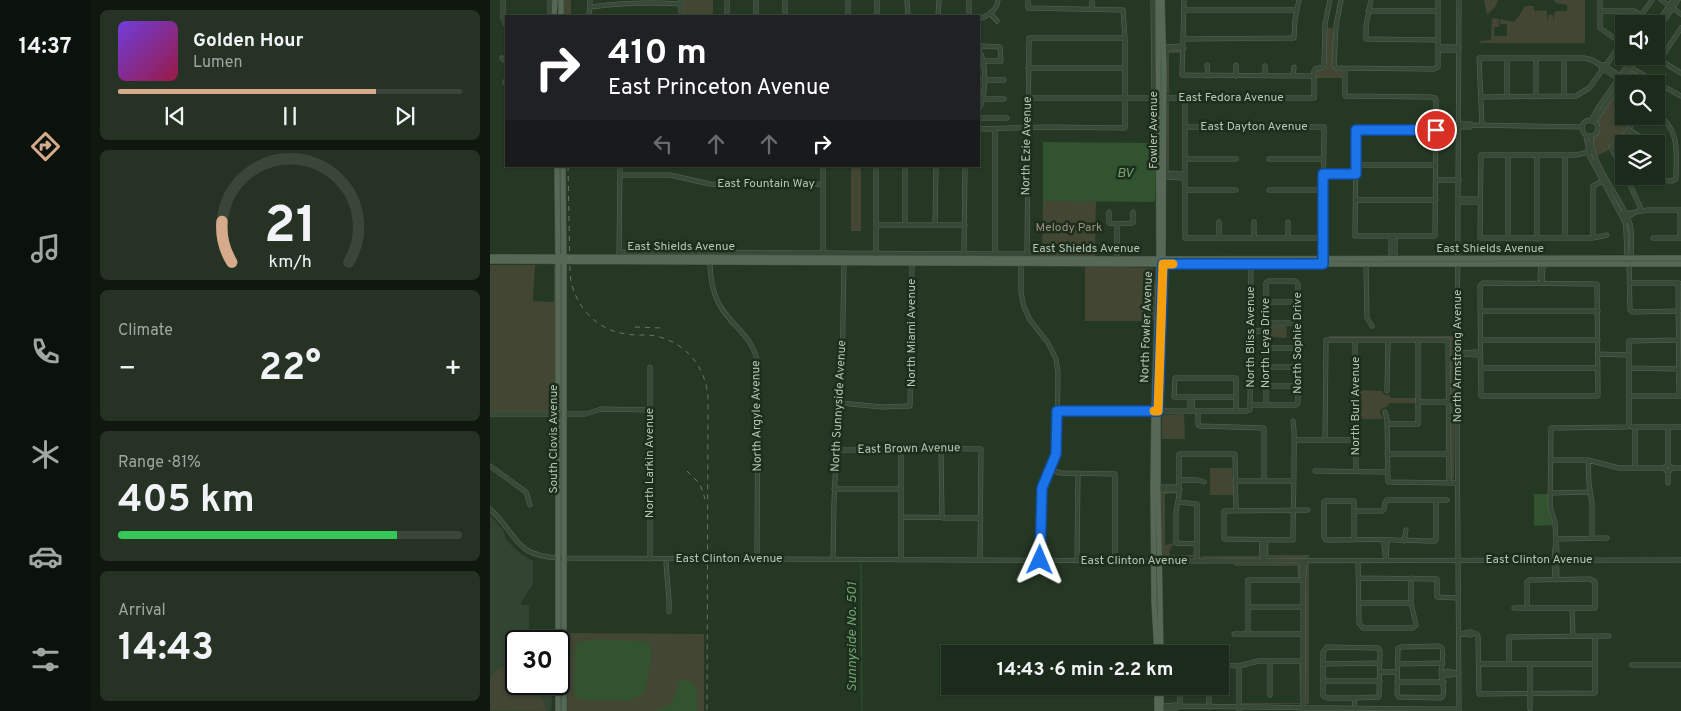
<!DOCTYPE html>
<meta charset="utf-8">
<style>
body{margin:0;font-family:Overpass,sans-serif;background:#253224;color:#f1f3f6;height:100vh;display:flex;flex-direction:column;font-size:19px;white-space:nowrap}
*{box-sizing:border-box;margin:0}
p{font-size:16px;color:#a0a7a3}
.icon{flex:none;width:28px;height:28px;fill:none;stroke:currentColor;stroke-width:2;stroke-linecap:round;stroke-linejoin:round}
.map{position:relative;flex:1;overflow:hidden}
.details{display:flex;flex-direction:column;gap:10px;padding:10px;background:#0f170f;width:400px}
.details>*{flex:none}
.guide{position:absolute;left:15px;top:15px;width:475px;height:152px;border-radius:0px;box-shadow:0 1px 4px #0004,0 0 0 1px #3a463a;background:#202124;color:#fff;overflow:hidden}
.tools{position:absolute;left:1125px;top:15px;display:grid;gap:10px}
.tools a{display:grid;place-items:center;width:50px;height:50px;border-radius:0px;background:#1c2a1b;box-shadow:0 1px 4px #0004,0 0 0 1px #3a463a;font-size:25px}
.speed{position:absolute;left:15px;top:630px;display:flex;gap:10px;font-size:25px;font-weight:700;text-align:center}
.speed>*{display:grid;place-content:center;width:65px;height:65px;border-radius:50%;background:#1c2a1b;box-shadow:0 1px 4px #0004,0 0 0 1px #3a463a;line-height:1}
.speed .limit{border:2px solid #111;border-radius:8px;background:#fff;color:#111}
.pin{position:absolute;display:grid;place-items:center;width:42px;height:42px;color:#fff;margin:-21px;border:2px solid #fff;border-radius:50%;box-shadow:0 1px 5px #0007}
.me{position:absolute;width:55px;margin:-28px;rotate:1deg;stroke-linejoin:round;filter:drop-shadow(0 0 4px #0008)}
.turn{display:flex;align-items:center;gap:18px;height:105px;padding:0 20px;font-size:22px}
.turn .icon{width:65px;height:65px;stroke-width:2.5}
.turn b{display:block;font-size:35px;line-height:42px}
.lanes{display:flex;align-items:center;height:48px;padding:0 20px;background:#0003;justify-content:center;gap:25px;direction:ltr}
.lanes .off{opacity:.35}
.big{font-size:38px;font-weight:700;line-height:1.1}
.details .widget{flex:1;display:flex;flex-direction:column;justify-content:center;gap:8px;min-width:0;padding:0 18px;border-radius:8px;background:#253224}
.details .dial{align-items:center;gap:0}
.dial svg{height:130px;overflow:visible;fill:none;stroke:#3a463a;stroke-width:7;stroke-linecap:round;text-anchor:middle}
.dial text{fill:#f1f3f6;stroke:none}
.song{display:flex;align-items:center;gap:15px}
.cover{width:60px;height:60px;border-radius:8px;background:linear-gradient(135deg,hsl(260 70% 55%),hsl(340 70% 35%))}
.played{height:5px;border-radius:2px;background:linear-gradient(90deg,#d6ab8b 75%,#3a463a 75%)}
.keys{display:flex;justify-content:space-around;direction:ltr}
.heat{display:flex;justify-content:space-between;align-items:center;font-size:28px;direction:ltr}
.charge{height:8px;border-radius:4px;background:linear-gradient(90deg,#34c759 81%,#3a463a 0)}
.trip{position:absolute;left:451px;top:645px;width:288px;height:50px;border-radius:0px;background:#1c2a1b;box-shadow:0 1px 4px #0004,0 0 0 1px #3a463a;font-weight:700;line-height:50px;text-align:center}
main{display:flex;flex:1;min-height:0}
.tab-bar{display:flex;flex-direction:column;width:90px;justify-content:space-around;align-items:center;background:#0b110b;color:#a0a7a3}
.tab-bar .icon{width:35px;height:35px}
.tab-bar .selected{color:#d6ab8b}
.tab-bar b{font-size:22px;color:#f1f3f6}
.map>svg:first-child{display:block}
.airport{fill:#324532}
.green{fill:#424633}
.water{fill:#325330}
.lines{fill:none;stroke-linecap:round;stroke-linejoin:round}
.stream{stroke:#325330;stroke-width:1}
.minor-casing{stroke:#566756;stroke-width:5}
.major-casing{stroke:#415241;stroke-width:6}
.minor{stroke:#384937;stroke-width:4}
.major{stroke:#566956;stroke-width:5}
.rail{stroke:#637863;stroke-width:1;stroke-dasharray:5 5;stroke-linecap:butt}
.route-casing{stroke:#114b97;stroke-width:12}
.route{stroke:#1a73e8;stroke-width:9}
.slow{stroke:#f59e0b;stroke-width:9}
.labels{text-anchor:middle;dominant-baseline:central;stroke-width:5;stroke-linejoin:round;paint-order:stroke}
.street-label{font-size:12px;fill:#b3c5b3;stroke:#1d2e1d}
.park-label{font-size:12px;fill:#9e907b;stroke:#1d2e1d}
.water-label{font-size:14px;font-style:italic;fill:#71a16f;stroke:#1d2e1d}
</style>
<main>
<nav class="tab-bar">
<b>14:37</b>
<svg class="icon selected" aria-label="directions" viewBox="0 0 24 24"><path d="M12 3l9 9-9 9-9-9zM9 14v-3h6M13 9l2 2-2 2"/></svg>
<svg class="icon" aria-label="music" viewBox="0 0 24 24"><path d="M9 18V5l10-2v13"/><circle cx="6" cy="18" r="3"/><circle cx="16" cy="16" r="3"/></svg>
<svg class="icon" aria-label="phone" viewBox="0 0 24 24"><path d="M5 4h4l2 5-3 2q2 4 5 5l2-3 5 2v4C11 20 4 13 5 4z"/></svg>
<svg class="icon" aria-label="climate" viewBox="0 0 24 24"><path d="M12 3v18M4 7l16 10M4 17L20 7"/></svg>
<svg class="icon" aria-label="car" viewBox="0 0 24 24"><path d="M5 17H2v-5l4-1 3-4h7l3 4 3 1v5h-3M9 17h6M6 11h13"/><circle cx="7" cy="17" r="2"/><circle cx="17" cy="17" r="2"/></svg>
<svg class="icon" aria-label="filters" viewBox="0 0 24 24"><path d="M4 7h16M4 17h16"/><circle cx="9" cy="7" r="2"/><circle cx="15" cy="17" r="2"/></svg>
</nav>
<section class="details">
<div class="widget">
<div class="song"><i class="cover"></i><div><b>Golden Hour</b><p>Lumen</p></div></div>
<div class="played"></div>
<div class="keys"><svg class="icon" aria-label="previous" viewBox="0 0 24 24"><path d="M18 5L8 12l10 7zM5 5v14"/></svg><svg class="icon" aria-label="pause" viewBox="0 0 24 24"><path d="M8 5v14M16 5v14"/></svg><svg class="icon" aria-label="next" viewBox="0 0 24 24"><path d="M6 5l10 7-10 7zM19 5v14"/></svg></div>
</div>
<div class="widget dial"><svg viewBox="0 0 100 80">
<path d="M14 69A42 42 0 1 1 86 69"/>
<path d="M14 69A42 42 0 0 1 8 44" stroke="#d6ab8b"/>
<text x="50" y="56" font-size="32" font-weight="700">21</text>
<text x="50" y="72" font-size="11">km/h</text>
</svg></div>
<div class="widget"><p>Climate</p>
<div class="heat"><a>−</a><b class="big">22°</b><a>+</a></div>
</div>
<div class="widget"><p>Range · 81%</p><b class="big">405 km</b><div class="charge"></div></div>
<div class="widget"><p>Arrival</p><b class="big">14:43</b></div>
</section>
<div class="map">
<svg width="1191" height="711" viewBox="0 0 1191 711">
<rect width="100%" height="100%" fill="#253824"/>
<path class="airport" d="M0,515l13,15 3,9 6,7 10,9 11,6v23l-12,18v3h8v35l22,1h-35v43h27v2h8l1,14 -1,11h-61z"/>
<path class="green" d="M74,0h7v16h-7z
M194,0h29v16h-29z
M994,0h14l-3,7 -7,7h-1z
M1064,0h31v43h-105v-2l11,-1 1,-22 7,1v8h-5v9h13v-12h-7v-5l14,3 5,-6 6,-10h9v5l11,-1 2,2v12l1,-9h5l1,9v-11l2,-2h11v-6l-11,-2z
M840,27l3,3v36l2,4 7,1v7h-26l1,-7 6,-1 3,-4 1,-36z
M679,51h11l2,2h-13v42l-2,-3v-39z
M1140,71h3l19,11 1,2h-29v32h10l-10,17 -14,11 -1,6 -13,6 -3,-18c7,-5 6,-10 3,-17z
M679,101v69l2,1 11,1h-13l-3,-2 1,-67z
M361,166h10v65h-10z
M553,201h53l-1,55h-53z
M0,265h45l-2,36 21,1v-35l-2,-2 3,1 1,142 -3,3h-63z
M595,266l68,2 2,17 -1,36h-69z
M780,326h16l1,12 -19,-1z
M837,336h127v62l-3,1 -1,-1v-57l-1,-3h-117z
M868,390l24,1 1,3 6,1 2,3h25v5h-26l-4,4 -6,3v3l4,6h-26z
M961,405l3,2v71l-2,2 -2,-1z
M694,414l1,25h-23v-24z
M720,468h22l2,27h-24z
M673,492h12l2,1 -12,1v51l9,-2v1l-5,7 1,4h23l1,-9v11h-30l-2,-2 -1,-61z
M769,542l2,1v13l-2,2h-57l-2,-2h58l2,-2z
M778,542l1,13h40v3h-40l-2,-2v-13z
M808,563l2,3v10l-2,2 -1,-12h-63v-2z
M819,563v141h-2l-1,-1 -2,-78 2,-59z
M78,633l136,1v77h-137z
M809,664l2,2 -1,38h-58l-1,-1h59z
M18,665l8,7v12h17c8,8 11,16 13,27l-56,-1v-32l5,-7z"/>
<path class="water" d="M553,142l108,1 5,5 -1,54 -112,-1z
M1044,494h14v14l5,17 -19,1z
M110,639l50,3c4,16 -2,35 -6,51l-11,7h-51l-8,-5 1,-44 3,-9z
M190,679l9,2 8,8v22h-41l16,-8z"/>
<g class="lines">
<path class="stream" d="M371,562l1,149"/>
<defs>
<path id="minor" d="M13,0v19l3,6
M60,0v16
M266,0v16
M417,0l1,16
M602,0v9
M663,0l1,98
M694,0l-2,75 132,1
M851,0l-5,26 -2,39 2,3 98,1 4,-2v-67
M881,0l-5,26v13l72,1
M1110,0v28l21,15
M1171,0l9,6
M100,7c31,-4 60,-5 91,-3
M1183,8l8,6
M694,10h113
M878,11h70
M1110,11h34l7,4
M500,13l7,8
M99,16l1,-16
M191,16v-16
M237,16v-16
M295,16v-16
M358,16v-16
M387,16v-16
M448,16l1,-16
M479,16v-16
M489,19c9,-3 18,-9 19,-19
M1145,24l17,-24
M1166,25l17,-25
M1191,28l-21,32 21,13
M1166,32l22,-32
M694,39l110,-1 1,-19 4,-19
M673,47l5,2 16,-1
M674,47l17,-1 3,2
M948,47h21
M489,49l3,-3 18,1 1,14h-17
M948,50h21
M489,51c8,10 7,47 0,57
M12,58l4,3
M1017,58v39
M1046,58v39
M1111.5 67a2.5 2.5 0 1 1 5 0a2.5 2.5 0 1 1-5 0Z
M717,65l1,11
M1116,65l18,-26
M1117,67l13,9
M538,68h97
M1141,68l50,28
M855,69v27l86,1 4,1 1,3 -1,135h-80l1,-106h80
M1115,70l13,9
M746,76v-11
M775,76v-10
M803,76l1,-9
M493,80h21
M15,83l1,-3
M1074,96v-38
M992,97l94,-1 13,-8 14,-19
M538,98h286v-27l1,-2 8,-2 1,-2 1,-41 5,-24
M695,98v140h138
M494,99h20
M489,118h28
M1092 128a8 8 0 1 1 16 0a8 8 0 1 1-16 0Z
M1101,121l7,-13 36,-52
M1104,122l45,-66
M969,124h11l2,1 110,2
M992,125l-3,-67h105l8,2 10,6
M695,127h139l-1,134
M969,127h11l2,-2
M489,129l69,-2 77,1v-90l-2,-28 -95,-2v-8
M505,129v127
M1139,130l10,6 6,8
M1096,136l4,21 35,65 1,9 1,28
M1101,136c-1,28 30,61 39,88 3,10 1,24 1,35l-2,4 1,47 2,2 47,-1
M1103,151l-17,4h-95l-1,83h113l14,-3
M1075,155v83
M695,159h51
M779,159h54
M865,165h81
M386,166v90
M415,166v59
M1134,172l-13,-25 15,-13 11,-18
M674,174h18l3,2
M833,174h33
M130,175h50l40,9 13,1 100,-1
M1136,176l16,35
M674,177l18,1 3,-2
M946,180h23
M1140,183l18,-3 24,1 4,-2c0,-24 5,-51 -20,-65
M695,190h51
M779,190h54
M968,199h22
M866,200h80
M968,202h22
M1190,210v28
M619,212v11l8,1v35
M1134,214l24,-4h33
M1135,218l13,-7
M627,224l16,-1v-11
M386,225h89
M445,225l1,-59
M901,236v23
M905,236v23
M729,238v-16
M764,238v-16
M798,238v-16
M1103,238v-52l11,-6
M1163,238h28
M1018,239v-84
M1047,239v-84
M129,252l421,2
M333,253v-87
M474,254l1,-88
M537,254l2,-216h96
M129,255l1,-89
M220,260c0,17 2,34 12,49 14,21 31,28 36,55l-1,194
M531,263v30l3,14 6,13 18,23 8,16 2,14 -1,76c-2,14 -11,26 -15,39l-2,72
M876,264l1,54 5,8
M1050,279l1,-16
M993,283l114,1 1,112h-117l-1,-110z
M1052,283l1,-15 2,-4
M1139,283h50
M1188,283l1,113
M776,302h31
M990,311h118
M776,323h31
M761,331l3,1 12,-1
M761,331l13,-1 2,1
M865,340l1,132
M990,340h118
M776,348h32
M970,353l17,-1 3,2
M968,354l19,1 3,-1
M1108,354l30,1
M776,367h32
M990,368h118
M1139,368l50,1
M776,386h32
M897,391l1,-51
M1139,396h52
M702,397l1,14
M928,402h39
M350,403l42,4 28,-1 2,-143
M761,405h45l2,-2v-119l-3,-3h-27l-2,2v122
M567,411h190l3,-1 1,-146
M700,411v-10l2,-2
M708,411v14l2,1 64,2v53
M746,411v-33h-61l-1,19h62
M895,412l2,7 1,63 69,1
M0,414h96l15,-5 49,1
M803,421c2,12 1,26 1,39 0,27 -1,53 -1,80l-69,-1v-28l84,-1
M897,424h31v-84
M1139,424v-83l49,-1
M1141,427h50
M1145,427v41
M1178,427v38
M804,440h62
M835,440l1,-100h122l1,143
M451,448l1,70
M347,450h34l22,-2 88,1 -1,110
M897,454h62
M1060,460h38l31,8h46
M1098,460l1,24 3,19v35
M1175 468a3 3 0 1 1 6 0a3 3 0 1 1-6 0Z
M0,466l36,26 4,13
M1181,468h10
M560,470l11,3 54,1v87
M825,471l72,1
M1178,471v12
M689,480h19l6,2
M745,481h59
M668,487h18l4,2
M344,489h67
M668,490h18l4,-1
M1060,493l40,-1
M688,502l19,2v57
M0,509c28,25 22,46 68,49l639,3 484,-1
M864,511h28l2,-2 1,-6 2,-3h60
M411,517l80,1
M1066,539l51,-1
M864,540v-39h-29l-1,1v35l2,3c23,0 46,-1 69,0 13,0 26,1 40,1l1,-1v-39
M914,541l2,-11
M707,544l-21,-1v-31l3,-17v-41h56l1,57
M1066,545c-5,12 4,22 0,34
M896,555h-1l-1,-12 2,-1 1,1 -1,18
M160,559v-192
M176,559c0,18 4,35 3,53
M343,559l1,-57 4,-89 4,-36 2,-116
M411,559v-111
M774,560c-3,-4 -3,-15 0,-20
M774,560l2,-18 -2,-2
M587,561l1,-87
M868,561l1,62 4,5h50l3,-3 -5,-22h-52
M869,578l78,1v18l20,1
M921,578v25
M813,580l2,-16 -2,-3
M1066,580c-5,-12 4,-23 0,-35l-1,-23 -5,-15 1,-79 76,-1
M758,607h55
M1024,608h81v-26l-5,-3 -61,1 -2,2v26
M1082,608l1,28
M744,634h69
M758,634v-54h55
M969,634l12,-2 6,2 1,2 1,58 116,-1v-57
M971,634l10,1 2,-1
M949,646l3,2c2,8 0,16 -1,24 0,8 4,13 2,24l-2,2 -42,-1 -2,-3 1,-46 3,-1z
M690,652v2
M780,661v34
M833,664l57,-1
M907,664l46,-1
M988,664h117
M1019,664v-27l100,-1
M730,665l19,1 19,-5h45
M1142,665h49
M890,672h17
M966,673l-9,-2 -4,3c6,4 11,-1 16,-1
M833,681h57
M907,682h47
M690,686v20
M864,698l25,-1 1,-46 -2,-3 -51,-1 -4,5v43l2,2 3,1h26l1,11
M672,706l15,-1 2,1
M673,706l2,2h12l3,-2c93,1 186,3 279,3
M719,707v-21
M1040,709v-45
M749,711v-45
M813,711v-131c-3,-5 -2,-14 0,-19
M969,711l-2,-309 2,-402"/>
<path id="major" d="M71,0v16
M64,16l1,-16
M67,166l1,99v376
M73,166l1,99v446
M0,257l640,2 551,-1
M0,261l669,3h522
M667,654l-3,-53 -1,-112 1,-78 5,-152 -1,-259
M671,654l-3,-164v-79l5,-155 1,-186 -2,-70
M667,686v25
M671,686v25
M68,711v-27"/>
</defs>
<use href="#minor" class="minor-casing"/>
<use href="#major" class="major-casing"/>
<use href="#minor" class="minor"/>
<use href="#major" class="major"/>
<path class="rail" d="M78,166l2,108c3,30 25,56 56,60 10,2 20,0 30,2 31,7 51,33 52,63l-1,312
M145,327l27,1
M197,471l13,13 5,15"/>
</g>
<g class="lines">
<defs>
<path id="route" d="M550,560l2,-72 14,-34 1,-43h101l5,-147h160v-90h33v-44h80"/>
</defs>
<use href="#route" class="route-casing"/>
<use href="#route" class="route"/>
<path class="slow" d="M664,411h4l5,-147h10"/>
</g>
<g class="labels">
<g class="street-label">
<text x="741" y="98">East Fedora Avenue</text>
<text x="764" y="127">East Dayton Avenue</text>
<text transform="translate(664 130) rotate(-90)">Fowler Avenue</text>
<text transform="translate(537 146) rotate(-89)">North Ezie Avenue</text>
<text x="276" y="184">East Fountain Way</text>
<text x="191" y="247">East Shields Avenue</text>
<text x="596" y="249">East Shields Avenue</text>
<text x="1000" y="249">East Shields Avenue</text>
<text transform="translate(657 327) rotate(-88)">North Fowler Avenue</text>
<text transform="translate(422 333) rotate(-90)">North Miami Avenue</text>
<text transform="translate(761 337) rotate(-90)">North Bliss Avenue</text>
<text transform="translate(776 343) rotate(-90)">North Leya Drive</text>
<text transform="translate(808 343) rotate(-90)">North Sophie Drive</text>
<text transform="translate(968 356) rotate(-90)">North Armstrong Avenue</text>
<text transform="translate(349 406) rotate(-87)">North Sunnyside Avenue</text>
<text transform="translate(866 406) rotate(-90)">North Burl Avenue</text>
<text transform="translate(267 416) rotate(-91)">North Argyle Avenue</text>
<text transform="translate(64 439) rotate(-90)">South Clovis Avenue</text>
<text transform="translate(419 449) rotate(-1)">East Brown Avenue</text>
<text transform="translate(160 463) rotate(-90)">North Larkin Avenue</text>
<text x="239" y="559">East Clinton Avenue</text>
<text x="1049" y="560">East Clinton Avenue</text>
<text x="644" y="561">East Clinton Avenue</text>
</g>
<g class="park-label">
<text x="579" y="228">Melody Park</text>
</g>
<g class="water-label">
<text x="635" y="173">BV</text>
<text transform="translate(362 637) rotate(-90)">Sunnyside No. 501</text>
</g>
</g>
</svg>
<div class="tools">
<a><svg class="icon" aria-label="sound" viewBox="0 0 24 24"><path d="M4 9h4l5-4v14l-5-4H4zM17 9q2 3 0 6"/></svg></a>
<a><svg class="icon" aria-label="search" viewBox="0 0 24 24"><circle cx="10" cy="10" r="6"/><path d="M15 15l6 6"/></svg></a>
<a><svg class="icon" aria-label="layers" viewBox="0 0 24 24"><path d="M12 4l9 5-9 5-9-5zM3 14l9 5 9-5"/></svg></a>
</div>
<div class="speed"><div class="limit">30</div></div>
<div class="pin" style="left:946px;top:130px;background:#d93025"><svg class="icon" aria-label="arrive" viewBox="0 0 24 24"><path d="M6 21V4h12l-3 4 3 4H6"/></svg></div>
<svg class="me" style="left:550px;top:560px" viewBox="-20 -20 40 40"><path d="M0-17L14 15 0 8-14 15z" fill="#1a73e8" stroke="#fff" stroke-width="4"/></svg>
<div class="trip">14:43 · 6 min · 2.2 km</div>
<div class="guide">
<div class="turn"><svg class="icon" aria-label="right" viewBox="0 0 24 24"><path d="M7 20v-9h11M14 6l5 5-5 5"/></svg><div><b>410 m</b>East Princeton Avenue</div></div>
<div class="lanes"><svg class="icon off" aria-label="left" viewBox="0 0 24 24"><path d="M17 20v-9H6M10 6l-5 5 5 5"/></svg><svg class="icon off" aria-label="ahead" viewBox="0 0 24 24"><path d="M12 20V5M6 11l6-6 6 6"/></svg><svg class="icon off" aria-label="ahead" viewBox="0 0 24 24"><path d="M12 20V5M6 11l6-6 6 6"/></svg><svg class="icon" aria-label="right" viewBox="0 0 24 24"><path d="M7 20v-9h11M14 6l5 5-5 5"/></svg></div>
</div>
</div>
</main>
